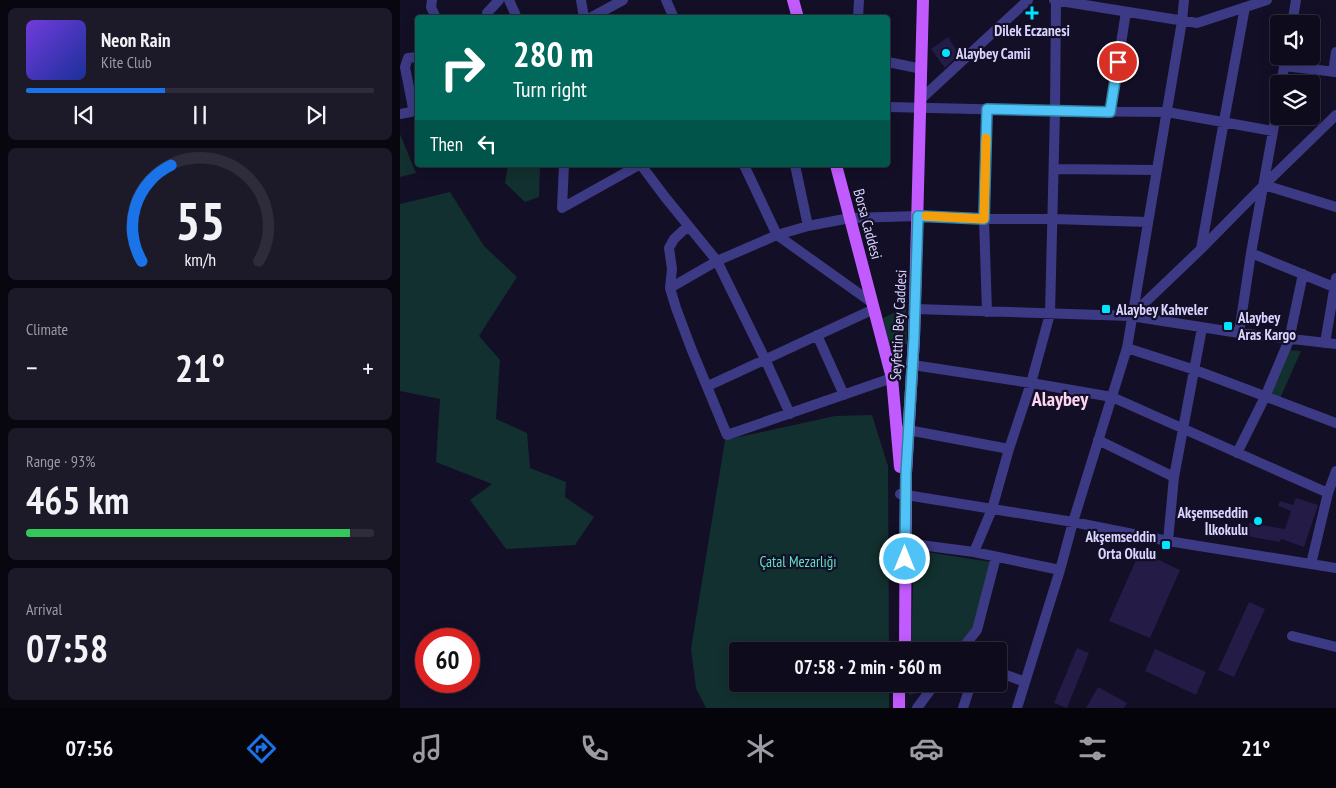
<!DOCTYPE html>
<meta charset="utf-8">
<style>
body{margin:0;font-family:"PT Sans Narrow",sans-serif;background:#1c1929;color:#f1f3f6;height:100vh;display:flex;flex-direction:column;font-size:19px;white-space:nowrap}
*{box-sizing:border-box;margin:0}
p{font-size:16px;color:#9b9ba3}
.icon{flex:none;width:28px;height:28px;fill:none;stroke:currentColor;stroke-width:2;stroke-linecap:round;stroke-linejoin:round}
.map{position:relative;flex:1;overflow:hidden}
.side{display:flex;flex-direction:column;gap:8px;padding:8px;background:#08060f;width:400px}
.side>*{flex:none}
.hud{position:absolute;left:15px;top:15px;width:475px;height:152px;border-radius:5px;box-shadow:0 2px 12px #0003,0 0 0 1px #2e2b3b;background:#00695c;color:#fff;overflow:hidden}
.tools{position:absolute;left:870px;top:15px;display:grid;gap:10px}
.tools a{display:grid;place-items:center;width:50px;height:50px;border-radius:5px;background:#0e0b1c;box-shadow:0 2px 12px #0003,0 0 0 1px #2e2b3b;font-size:25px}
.speed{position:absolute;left:15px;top:628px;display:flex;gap:10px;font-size:25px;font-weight:700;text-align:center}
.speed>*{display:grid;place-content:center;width:65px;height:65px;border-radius:50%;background:#0e0b1c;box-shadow:0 2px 12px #0003,0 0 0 1px #2e2b3b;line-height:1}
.speed .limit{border:8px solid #d22;background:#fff;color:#111}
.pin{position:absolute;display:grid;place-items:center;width:42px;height:42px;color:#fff;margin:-21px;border:2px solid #fff;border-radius:50%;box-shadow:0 1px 5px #0007}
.me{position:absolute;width:55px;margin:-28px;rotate:0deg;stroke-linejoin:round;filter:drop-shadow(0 0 4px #0008)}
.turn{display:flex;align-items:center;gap:18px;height:105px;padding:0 15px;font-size:22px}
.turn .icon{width:65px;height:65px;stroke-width:2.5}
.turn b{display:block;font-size:35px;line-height:42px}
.then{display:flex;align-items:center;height:48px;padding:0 15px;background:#0003;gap:10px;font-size:19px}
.big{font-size:38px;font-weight:600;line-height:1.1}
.side .card{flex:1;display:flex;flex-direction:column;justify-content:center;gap:8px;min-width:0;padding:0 18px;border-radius:8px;background:#1c1929}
.side .dial{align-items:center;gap:0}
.dial svg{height:130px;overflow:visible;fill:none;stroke:#2e2b3b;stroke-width:7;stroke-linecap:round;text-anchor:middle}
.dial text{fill:#f1f3f6;stroke:none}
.song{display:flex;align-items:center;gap:15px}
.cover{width:60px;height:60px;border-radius:8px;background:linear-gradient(135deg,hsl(260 70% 55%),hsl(230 70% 35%))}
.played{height:5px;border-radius:2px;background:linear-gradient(90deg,#1a73e8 40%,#2e2b3b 40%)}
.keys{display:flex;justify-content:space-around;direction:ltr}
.heat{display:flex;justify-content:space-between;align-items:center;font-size:28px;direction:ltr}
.charge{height:8px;border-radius:4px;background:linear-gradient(90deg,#34c759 93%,#2e2b3b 0)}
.trip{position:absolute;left:329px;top:642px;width:278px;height:50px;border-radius:5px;background:#0e0b1c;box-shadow:0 2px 12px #0003,0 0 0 1px #2e2b3b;font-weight:600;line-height:50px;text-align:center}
.menu{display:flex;height:80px;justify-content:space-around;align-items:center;background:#06040b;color:#9b9ba3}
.menu .icon{width:35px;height:35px}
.menu .selected{color:#1a73e8}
.menu b{font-size:22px;color:#f1f3f6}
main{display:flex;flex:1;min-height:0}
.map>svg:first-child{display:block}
.green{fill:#12302f}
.building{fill:#241b47}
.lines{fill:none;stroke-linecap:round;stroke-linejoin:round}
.minor{stroke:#3d3a85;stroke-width:10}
.major{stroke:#c25bff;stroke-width:12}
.route-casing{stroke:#337fa1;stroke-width:12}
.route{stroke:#4fc3f7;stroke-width:9}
.slow{stroke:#f59e0b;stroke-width:9}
.poi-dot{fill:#00e5ff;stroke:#130f26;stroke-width:2}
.labels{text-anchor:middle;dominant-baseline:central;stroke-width:4.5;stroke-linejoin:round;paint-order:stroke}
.poi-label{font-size:15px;font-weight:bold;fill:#d9d4ff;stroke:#130f26;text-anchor:start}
.street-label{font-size:15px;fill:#d9d4ff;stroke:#130f26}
.park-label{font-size:15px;fill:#5fe0c0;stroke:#130f26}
.district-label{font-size:20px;font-weight:bold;fill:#ffd6f0;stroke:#130f26}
</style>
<main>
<section class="side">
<div class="card">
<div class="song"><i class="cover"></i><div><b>Neon Rain</b><p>Kite Club</p></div></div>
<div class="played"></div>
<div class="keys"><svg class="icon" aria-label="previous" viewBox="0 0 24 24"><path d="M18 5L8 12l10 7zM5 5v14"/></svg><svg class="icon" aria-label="pause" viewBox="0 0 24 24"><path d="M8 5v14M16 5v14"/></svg><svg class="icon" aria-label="next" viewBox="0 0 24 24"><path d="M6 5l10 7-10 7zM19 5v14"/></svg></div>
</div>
<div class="card dial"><svg viewBox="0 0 100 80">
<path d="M14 69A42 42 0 1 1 86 69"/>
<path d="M14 69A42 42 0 0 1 32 10" stroke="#1a73e8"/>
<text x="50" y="56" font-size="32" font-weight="700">55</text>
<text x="50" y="72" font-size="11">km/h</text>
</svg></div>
<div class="card"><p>Climate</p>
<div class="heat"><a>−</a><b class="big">21°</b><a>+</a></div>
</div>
<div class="card"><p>Range · 93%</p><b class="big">465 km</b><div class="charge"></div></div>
<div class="card"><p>Arrival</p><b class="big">07:58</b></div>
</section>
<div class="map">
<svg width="936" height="708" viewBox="0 0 936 708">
<rect width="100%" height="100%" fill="#130f26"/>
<path class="green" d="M0,134l16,39 -16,4z
M108,165h32l-1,32 -14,5 -20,-19z
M50,192l34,54 33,31 -38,59 21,24 -4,59 31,14 3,35 36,14 -1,15 29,20 -19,28 -69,4 -36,-49 22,-16 -56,-22 4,-63 -40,-8v-187z
M506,307l1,37h-18l-6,-26z
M888,350l13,1 -22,50 -10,-5z
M472,415l16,51 1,185h-151v33h151v24h-183l-10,-20 -5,-39 34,-209 110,-24z
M514,550l77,12 -17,66 -19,23h-44z
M509,684h19l-7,8 -12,3z"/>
<path class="building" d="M548,37l11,17 -14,14 -14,-19z
M896,498l22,7 -14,42 -23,-8 -1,3 -34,-6 3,-13 36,6 6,-18 -13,-5 2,-5 13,4z
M740,551l40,19 -30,68 -41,-17z
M849,602l16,7 -31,68 -16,-7z
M677,648l12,5 -22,55 -13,-5z
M755,649l51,23 -10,23 -51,-24z
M698,687l29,16 -3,5h-38z"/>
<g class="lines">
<path class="minor" d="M32,0l-1,7 5,11
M109,0l8,18
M181,0l3,18
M266,0l8,18
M654,0l143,23 70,-23
M87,13l12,-13
M190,18l33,-18
M458,18l1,-18
M892,24l4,-24
M488,62l34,7
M884,66l52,6
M933,72l3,-20
M881,84l5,-28
M521,99l107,-99
M488,107l167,4 112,1 106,19
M710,112l16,-100
M0,114l11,-2 2,-4 -8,-41 3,-9 10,-1
M164,165l-2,43 77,-43
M241,165l24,32 52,64 48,98 25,55
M344,165l33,70 94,67
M395,165l13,61
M654,169l102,1
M864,185l72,22
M288,226l-14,13 -5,9 3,21 -2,19 6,20 15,40 36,87 165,-57
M801,249l23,-128 21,-114
M851,253l85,35
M270,288l47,-27 60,-26 31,-9 42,-8 68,-2 66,3h69l95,3
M515,309l216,7 108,17 97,11
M587,312l-3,-93 3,-110
M731,316l70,-67 63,-64 72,-70
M839,333l12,-80 28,-155
M417,335l27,60
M925,343l11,-65
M727,348l68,22 141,53
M513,365l118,18 81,14 216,96
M308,386l166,-77
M502,431l6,-1 101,19
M698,440l76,37
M837,453l28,-56 24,-57 14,-66
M500,494l173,28 95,19 168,27
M768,541l6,-64 28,-149
M505,543l69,9 86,18
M574,552l18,-43 17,-60 22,-66 19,-69 5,-203 1,-111
M911,564l17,-71 8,-22
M892,636l44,11
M560,651l17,-21 19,-73
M598,672l27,10
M517,708l18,-24
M563,708l8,-24
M617,708l43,-138 13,-48 54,-174 55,-327 2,-21"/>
<path class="major" d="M393,0l5,18
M436,165l56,213 8,89
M505,651l1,-178 8,-135 9,-338
M499,708v-24"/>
</g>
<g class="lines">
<defs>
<path id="route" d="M505,559l1,-86 8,-135 4,-122 66,3 3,-110 123,3 8,-50"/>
</defs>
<use href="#route" class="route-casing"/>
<use href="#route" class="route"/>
<path class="slow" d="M526,216l58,3 2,-81"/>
</g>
<g class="poi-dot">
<path d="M629.5 5.5h5v5h5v5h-5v5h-5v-5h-5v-5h5z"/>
<circle cx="546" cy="53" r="5"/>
<rect x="701" y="304" width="10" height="10" rx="2.5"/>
<rect x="823" y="321" width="10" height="10" rx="2.5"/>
<circle cx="858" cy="521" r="5"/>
<rect x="761" y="540" width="10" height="10" rx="2.5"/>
</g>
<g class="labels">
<g class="poi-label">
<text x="632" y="30" text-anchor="middle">Dilek Eczanesi</text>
<text x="556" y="53">Alaybey Camii</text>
<text x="716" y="309">Alaybey Kahveler</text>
<text x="838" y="317">Alaybey<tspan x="838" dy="17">Aras Kargo</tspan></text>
<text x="848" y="512" text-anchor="end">Akşemseddin<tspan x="848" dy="17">İlkokulu</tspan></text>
<text x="756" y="536" text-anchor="end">Akşemseddin<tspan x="756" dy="17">Orta Okulu</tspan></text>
</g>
<g class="street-label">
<text transform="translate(468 224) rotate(75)">Borsa Caddesi</text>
<text transform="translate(498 325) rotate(-87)">Seyfettin Bey Caddesi</text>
</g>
<g class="park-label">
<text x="398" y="561">Çatal Mezarlığı</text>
</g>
<g class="district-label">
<text x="660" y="399">Alaybey</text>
</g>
</g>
</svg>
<div class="tools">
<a><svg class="icon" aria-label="sound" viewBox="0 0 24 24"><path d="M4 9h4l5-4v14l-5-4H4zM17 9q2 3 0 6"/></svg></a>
<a><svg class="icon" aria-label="layers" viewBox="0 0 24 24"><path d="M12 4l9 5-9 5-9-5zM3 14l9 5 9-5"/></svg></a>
</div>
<div class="speed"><div class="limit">60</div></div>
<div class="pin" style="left:718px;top:62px;background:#d93025"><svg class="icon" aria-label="arrive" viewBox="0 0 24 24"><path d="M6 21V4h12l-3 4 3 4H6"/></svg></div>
<svg class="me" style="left:505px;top:559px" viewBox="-20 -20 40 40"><circle r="17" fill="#4fc3f7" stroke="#fff" stroke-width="3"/><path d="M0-11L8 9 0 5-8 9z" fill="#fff"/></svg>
<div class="trip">07:58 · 2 min · 560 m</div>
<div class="hud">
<div class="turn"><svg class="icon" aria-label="right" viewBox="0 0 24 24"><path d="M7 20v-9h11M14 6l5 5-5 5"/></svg><div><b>280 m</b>Turn right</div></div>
<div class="then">Then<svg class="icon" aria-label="left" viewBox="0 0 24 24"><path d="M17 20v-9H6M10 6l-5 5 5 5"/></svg></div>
</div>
</div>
</main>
<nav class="menu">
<b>07:56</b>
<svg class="icon selected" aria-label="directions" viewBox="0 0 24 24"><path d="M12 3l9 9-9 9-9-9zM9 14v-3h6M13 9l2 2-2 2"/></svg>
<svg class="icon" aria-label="music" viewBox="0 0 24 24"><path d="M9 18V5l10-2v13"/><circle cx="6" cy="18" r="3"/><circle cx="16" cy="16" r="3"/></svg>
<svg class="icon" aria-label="phone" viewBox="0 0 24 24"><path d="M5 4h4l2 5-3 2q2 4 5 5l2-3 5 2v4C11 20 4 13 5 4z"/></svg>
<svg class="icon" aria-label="climate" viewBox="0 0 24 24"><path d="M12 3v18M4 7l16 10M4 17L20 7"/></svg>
<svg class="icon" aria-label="car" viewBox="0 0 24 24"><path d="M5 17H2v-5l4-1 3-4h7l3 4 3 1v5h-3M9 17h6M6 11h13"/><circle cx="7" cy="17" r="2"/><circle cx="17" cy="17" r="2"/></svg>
<svg class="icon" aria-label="filters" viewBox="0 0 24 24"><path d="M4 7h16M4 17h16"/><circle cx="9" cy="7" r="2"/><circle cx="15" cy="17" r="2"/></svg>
<b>21°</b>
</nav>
